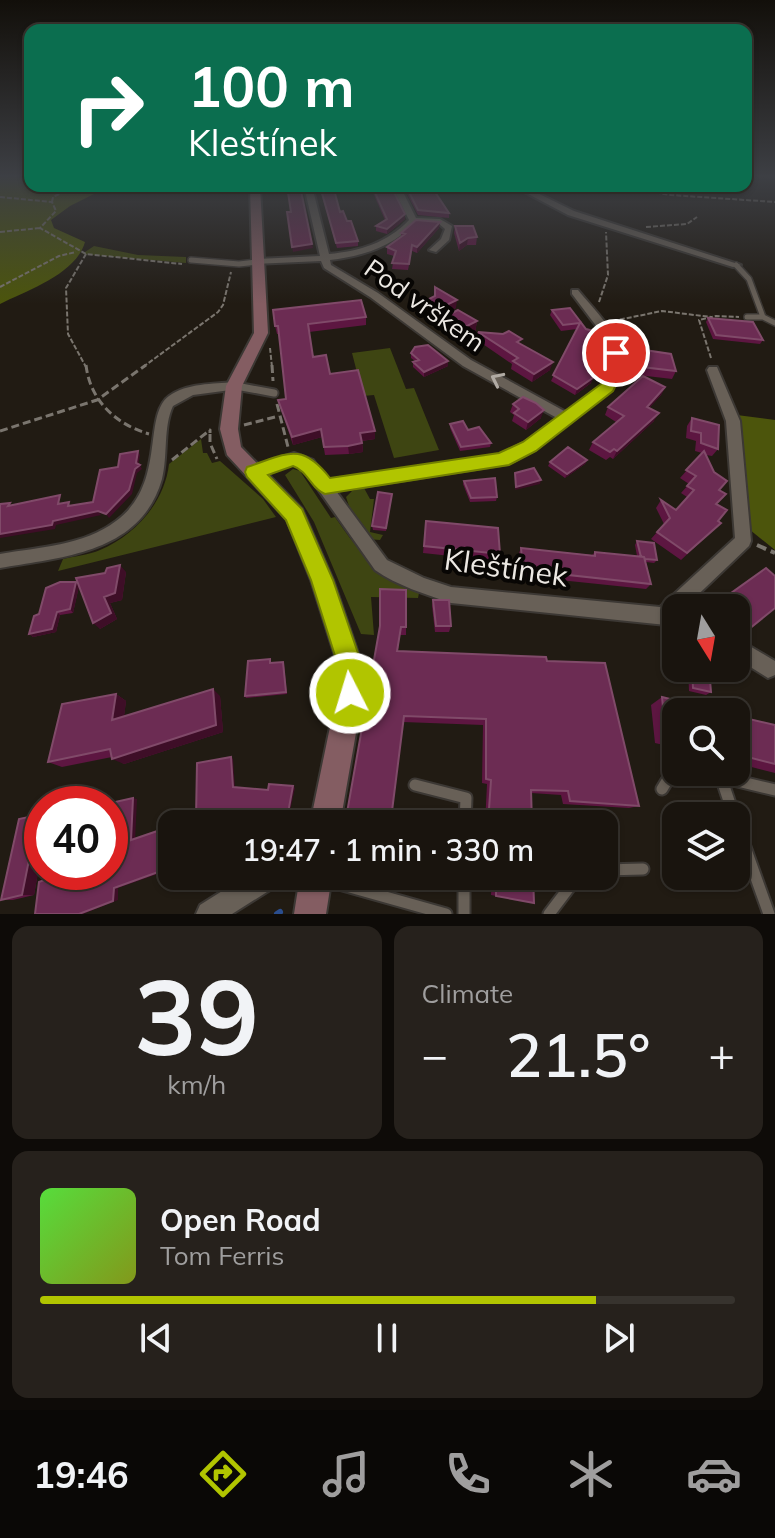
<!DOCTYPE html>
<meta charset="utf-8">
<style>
body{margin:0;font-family:Mulish,sans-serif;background:#26211c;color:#f1f3f6;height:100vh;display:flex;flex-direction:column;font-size:30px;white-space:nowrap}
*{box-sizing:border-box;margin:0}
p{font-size:26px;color:#9f9e9e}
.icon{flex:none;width:44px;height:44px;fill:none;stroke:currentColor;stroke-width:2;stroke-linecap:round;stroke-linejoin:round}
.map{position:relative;height:914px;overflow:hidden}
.side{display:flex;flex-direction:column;gap:12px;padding:12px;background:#0e0b08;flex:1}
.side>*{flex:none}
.hud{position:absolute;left:24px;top:24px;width:728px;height:168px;border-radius:16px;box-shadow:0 2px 6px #0004,0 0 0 2px #37332e;background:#0b6e4f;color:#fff;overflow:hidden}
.needle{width:52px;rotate:169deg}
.fabs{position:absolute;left:662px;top:594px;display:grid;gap:16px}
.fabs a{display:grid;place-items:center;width:88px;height:88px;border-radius:16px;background:#19140e;box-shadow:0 2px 6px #0004,0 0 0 2px #37332e;font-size:40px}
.speed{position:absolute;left:24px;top:786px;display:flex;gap:16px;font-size:40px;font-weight:700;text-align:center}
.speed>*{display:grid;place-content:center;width:104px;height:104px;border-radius:50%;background:#19140e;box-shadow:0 2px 6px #0004,0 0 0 2px #37332e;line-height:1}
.speed .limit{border:12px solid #d22;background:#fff;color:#111}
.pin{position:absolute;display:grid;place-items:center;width:68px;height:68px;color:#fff;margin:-34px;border:4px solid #fff;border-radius:50%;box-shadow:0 2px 8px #0007}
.me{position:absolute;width:88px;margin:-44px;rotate:355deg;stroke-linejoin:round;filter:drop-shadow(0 0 6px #0008)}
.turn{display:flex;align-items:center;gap:28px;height:168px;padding:0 32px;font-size:36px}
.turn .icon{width:104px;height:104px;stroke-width:2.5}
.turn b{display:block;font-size:56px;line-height:68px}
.big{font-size:60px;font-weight:600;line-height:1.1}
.side .card{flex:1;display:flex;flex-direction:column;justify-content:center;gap:12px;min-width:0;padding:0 28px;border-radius:16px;background:#26211c}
.side .dial{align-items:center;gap:0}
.dial b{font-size:104px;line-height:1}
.song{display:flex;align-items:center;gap:24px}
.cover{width:96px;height:96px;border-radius:12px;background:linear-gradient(135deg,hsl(110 70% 55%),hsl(70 70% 35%))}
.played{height:8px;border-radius:4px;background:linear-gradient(90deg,#b1c500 80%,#37332e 80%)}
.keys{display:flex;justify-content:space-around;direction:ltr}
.heat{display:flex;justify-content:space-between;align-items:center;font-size:44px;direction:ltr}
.side .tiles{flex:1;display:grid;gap:12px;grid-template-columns:1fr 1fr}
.card:last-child{grid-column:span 2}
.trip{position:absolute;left:158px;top:810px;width:460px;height:80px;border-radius:16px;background:#19140e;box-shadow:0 2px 6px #0004,0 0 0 2px #37332e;font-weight:600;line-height:80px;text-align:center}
.tabs{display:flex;height:128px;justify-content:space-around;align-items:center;background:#0a0806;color:#9f9e9e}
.tabs .icon{width:56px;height:56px}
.tabs .selected{color:#b1c500}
.tabs b{font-size:36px;color:#f1f3f6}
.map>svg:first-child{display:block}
.green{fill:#3e4512}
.forest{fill:#4c550c}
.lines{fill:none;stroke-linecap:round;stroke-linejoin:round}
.stream{stroke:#2a4d8e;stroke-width:6}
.lane-far2-casing{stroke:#3c3834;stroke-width:8}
.lane-far1-casing{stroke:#3c3834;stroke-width:11}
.lane-casing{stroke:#3c3834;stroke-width:15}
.street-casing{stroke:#3c3834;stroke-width:4}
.secondary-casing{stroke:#3c3834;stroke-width:4}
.path-far2{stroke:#7a756e;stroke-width:2;stroke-dasharray:5 2;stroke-linecap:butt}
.path-far1{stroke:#7a756e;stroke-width:3;stroke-dasharray:8 4;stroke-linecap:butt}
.path{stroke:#7a756e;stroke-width:4;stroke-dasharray:10 5;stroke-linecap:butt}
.lane-far2{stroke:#686057;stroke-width:5}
.lane-far1{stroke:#686057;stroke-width:7}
.lane{stroke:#686057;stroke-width:11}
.street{fill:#686057;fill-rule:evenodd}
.secondary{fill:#845d62;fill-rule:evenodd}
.wall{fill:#5d1641}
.shaded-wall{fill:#3e0e27}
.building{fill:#6c2c53;stroke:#804a69;stroke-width:2}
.oneway{stroke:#b1aba4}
.route{fill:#b1c500;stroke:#738000;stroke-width:2}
.labels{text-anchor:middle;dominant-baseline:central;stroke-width:8;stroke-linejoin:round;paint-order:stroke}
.far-street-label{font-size:26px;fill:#ece8e3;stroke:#080604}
.street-label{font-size:30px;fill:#ece8e3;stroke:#080604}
</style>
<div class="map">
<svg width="775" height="914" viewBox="0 0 775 914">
<rect width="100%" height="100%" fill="#211b13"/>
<path class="green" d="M94,246l44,9 48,2v6l-104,-9z
M390,348l16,41 8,-1 25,62 -45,8 -20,-63 -11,1 -11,-43z
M201,439l2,14h4l5,10 8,-2 43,38 13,18 -218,54 5,-12c12,-3 26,-4 37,-9 36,-15 65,-49 69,-86z
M293,469l7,2 31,47 4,-1c28,41 40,52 84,76l-1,5 -47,-1 3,38 -13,-1 -47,-112 -29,-47z
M364,488l6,11h4l-4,33 13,3 -3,5 -13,-1 -20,-27 3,-3 -4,-12 6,-6z"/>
<path class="forest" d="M0,176h30v10h80l-40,20 -19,14 3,8 31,14c-9,32 -57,48 -85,62z
M729,414l46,6v130l-41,-33z"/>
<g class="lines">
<path class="stream" d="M277,914l3,-2"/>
<defs>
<path id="lane-far2" d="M191,260l48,4 18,-2
M736,265l13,14 14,38h-16
M763,317l12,6"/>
<path id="lane-far1" d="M236,386l38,7"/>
<path id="lane" d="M700,772l75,18
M721,777l13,39
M415,785l51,13 -1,26
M662,789l14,-23
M736,822l33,92
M604,870l39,-1
M464,876v38
M325,880l121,34
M549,914l25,-33 8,-5"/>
<path id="street" d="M304,186h8l17,68c31,-3 58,-11 80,-34l-17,-34h8l16,32 24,1 12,7 -3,14 -13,12 -7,-2 12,-11 4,-10 -7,-6h-23c-23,24 -52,33 -85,37l1,5 47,28 93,67 95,52 37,-28 4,-7 3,-24 -10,-22 -28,-37v-4h6c26,32 59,58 33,100l-76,60 -27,14 -172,27 51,69 37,18 27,9 209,20 75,-69 -9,-117 -19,-51 2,-3h8l23,54 11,120 -2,5 -65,62h-8v18l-225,-23c-26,-9 -53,-17 -76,-33l-72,-102 -10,-4 -39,14 -5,-2 -2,-4 2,-4 45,-15 19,7 15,21 172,-26 25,-13 32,-24 -94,-52 -93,-69 -46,-29 -3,-7 -67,3 -2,-2 5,-3 63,-3z
M513,186h10l51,25 167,54 -8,2 -165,-52z
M234,382l4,1 2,3 -2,3 -45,6 -20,11c-10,21 -5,50 -11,73 -21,74 -99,78 -162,89v-14c39,-7 83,-8 116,-33 51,-37 26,-105 53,-125 18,-13 44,-12 65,-14z
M736,638l39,23v14l-7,3 -32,-20z
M246,876h35l-3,9 -46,29h-36l4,-9z"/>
<path id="secondary" d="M250,186h10l8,147 -26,53 -4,43 3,18 61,62 31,71 27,79 3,34 -23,131h-30l27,-131 -1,-34 -25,-79 -24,-60 -60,-65 -7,-26 6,-43 28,-53z
M300,876h32l-6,38h-32z"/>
</defs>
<use href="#lane-far2" class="lane-far2-casing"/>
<use href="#lane-far1" class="lane-far1-casing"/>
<use href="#lane" class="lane-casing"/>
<use href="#street" class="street-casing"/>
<use href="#secondary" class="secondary-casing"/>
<path class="path-far2" d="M614,186l57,9 104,7
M0,197l52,5 4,9 -16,17 46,26 96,10
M52,202l1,-5 23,-11
M646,227l41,-3 10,-7
M0,232l40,-4
M86,254l-20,34 2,46 18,33
M0,287l59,-31 17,-4
M599,302l9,-27 -2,-43
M613,321l49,-10 49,6
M270,348l2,19
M711,358l-12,-38 17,-4 23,1
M143,367l75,-55 5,-7 8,-33"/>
<path class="path-far1" d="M86,365c4,35 29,59 63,69
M272,365l1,16
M277,404l11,43
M244,425l35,-9
M0,431l97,-31 49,-35
M210,434v9l7,16
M172,460l38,-30v3"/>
<path class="path" d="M757,545l18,8"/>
<use href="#lane-far2" class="lane-far2"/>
<use href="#lane-far1" class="lane-far1"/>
<use href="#lane" class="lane"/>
<use href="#street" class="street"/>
<use href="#secondary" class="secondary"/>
</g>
<path class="wall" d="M319,186h14l7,26 18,29v5l-21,2z
M370,186h21l14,28v5l-18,15 -11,-3v-5l9,-6z
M403,186h28l18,27v5l-31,-3z
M440,222l-1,6 -22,25 -5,-2 -4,19 -16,-1 2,-13 -7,-2v-7l14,-11v-3z
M455,226l22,11 -1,8h-9l-8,6 -5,-18z
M427,300l29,8 -17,8 -13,-8z
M570,308l27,38 -6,37 -16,12 -24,-14 26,-52 -16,2 -11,-16 2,-5z
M366,317v8l-57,7 4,25 17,17 45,65 -13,2 1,11 -14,2 -24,1 -3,-18 -29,8 -15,-45 8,-1 -7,-65h-2l-2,-8z
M444,317l33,4 -2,12 -13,7 -19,-11z
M708,318l55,22 -3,4 -47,-5 -7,-17z
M478,332l43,12 29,26 -18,12 -21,-13 1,-5 -35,-24z
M638,349l38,22 -4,8 -34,-4 -4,-18z
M411,353l37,13 -24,11 -11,-10v-5l2,-1 -4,-3z
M665,387l-4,8 -12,13 5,13 -41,38 -3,-2 -4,3 -17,-10 4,-8 23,-20 -11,-7 3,-8z
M513,404l28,14 -15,12 -14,-9 2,-6 -4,-3z
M692,418l26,31 -6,7 -6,-1 13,35 -2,14 1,17 3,2 -40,37 -30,-21 13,-15 -8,-16 5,-8 15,10 11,-13 -6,-4 8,-9 -9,-6 22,-25 -7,-2 1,-10 -10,-3 1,-12z
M450,424l18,6 23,13 -1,4 -30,4 -10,-23z
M587,460l-2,4 -20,14 -17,-12 2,-4z
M464,481l33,16 -1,4 -26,1 -7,-18z
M392,494l-6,37 -13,-1 -1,-4z
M426,521l74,33 -3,7 -74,-8z
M637,541l20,19 -3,3 -8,-1 5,22 -5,5 -125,-13 -2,-23 2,-5 71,7 3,-3 42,4 -2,-11z
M126,572l-4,28 -12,3 7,16 -17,10 -21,-43 -6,27 -13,2 -4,17 -23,5 -4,-3 10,-20 37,-32 3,3z
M433,600l18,26 -2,6h-14l-3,-26z
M720,601l55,7 -35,27 -4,-2v-25h-24z
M380,626l26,1v8h-6l-2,16 149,10 92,145 -10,2 -66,-4 -2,-9 -30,-2 1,31h-47l2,-40 -5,-1 1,-58 -80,-3 -58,102z
M272,662v1l12,2 3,29 -41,4 -1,-2z
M688,668h21l2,24 -5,3 -17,-4z
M116,694l10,7 -2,15 96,-20 3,36 -99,32 -12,-7 -50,10 -14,-5z
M662,697l14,15v36l-21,-5 -4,-38z
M736,716l39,9v48l-39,-10z
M38,815l4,1v34l-8,45 -21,5h-12z
M492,876h41l1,27 -43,-8z"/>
<path class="shaded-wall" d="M405,214v5l-18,15v-5z
M440,222l-1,6 -22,25v-6z
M468,238l-1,7 -8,6 1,-8z
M312,244l1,4 -20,4 -1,-5z
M457,300l-1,8 -17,8 1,-8z
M477,321l-2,12 -13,7 1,-12z
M604,354l-13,29 -16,12 2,-6z
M448,361v5l-24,11v-5z
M553,362l-3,8 -18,12 2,-8z
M665,387l-4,8 -18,20 4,-8z
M544,410l-3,8 -15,12 2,-8z
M659,413l-5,8 -41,38 4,-8z
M321,429l1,8 -29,8 -1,-8z
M375,431v8l-15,2v-8z
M362,443l1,9 -14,2 -1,-8z
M138,451l2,4 -2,11 -2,-3z
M587,460l-2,4 -20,14 2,-4z
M140,465l2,4 -5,4 -5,21 -23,24 -3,-4 29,-45z
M541,480l-1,4 -25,6 1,-3z
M98,511l3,4 -45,10 -1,4 -55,9v-4z
M120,565l6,7 -4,28 -12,3 7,16 -17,10 -7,-6 11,-26z
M76,582l3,4 -6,27 -3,-4z
M57,612l3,3 -4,17 -23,5 -4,-3z
M213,689l7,7 3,36 -99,32 -12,-5z
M116,694l10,7 -3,25 -11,-6z
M231,757l2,2 2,29 -2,-1z
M293,786l2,2 -8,36h-1z
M133,798l4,1 -2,42 -4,-1z
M38,815l4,1v34l-8,45h-12z
M172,867v2l-54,19v12l-35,14h-4l35,-26z"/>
<path class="building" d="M287,186h13l12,58 -20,3 -5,-35h4z
M320,186h13l7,26 3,-1 4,10h4l7,20 -22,2z
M372,186h19l14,28 -18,15 -11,-3 11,-7z
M406,186h25l18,27 -31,-3z
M416,220l24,2 -23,25 -5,-2 -3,19 -17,-1 4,-12 -9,-4 18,-13 -4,-1z
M455,226h18l4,11 -9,1 -8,5z
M435,287l22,13 -17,8 -13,-8 8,-4z
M361,300l5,17 -58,7 5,33 13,-2 4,19 28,-4 17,61 -15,2 2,10 -14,3 -24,1 -3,-18 -29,8 -14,-37 8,-1 -8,-73h-3l-2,-16z
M570,308l16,21 15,4 -4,13 10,3 -13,28 -17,12 -24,-14 27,-52 -17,2 -11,-15z
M458,310l19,11 -14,7 -19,-11z
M708,318l45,4 10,18 -47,-5z
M509,331l13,8 -5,3 36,20 -19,12 -21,-13 5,-3 -40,-26 25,2z
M428,345l20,16 -24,11 -11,-10 6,-2 -8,-7 4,-6z
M638,349l33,5 5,17 -34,-4z
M643,376l22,11 -18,20 12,6 -42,38 -3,-2 -4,3 -17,-10 31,-26 -16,-9z
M523,397l13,6 8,7 -16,12 -14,-9 5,-4 -6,-5z
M692,418l27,7 -1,24 -17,-6v-10l-10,-2z
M463,421l5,9 11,-3 12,16 -30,4 -11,-23z
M568,447l19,13 -20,14 -17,-12z
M138,451l-2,12 4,2 -5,4 -6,21 -23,24 -8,-3 -45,10 -1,4 -52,9v-30l10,-1 -2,3 52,-11 -2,9 11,-2 -1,4 25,-4 7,-32 18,-3 2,-13z
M704,451l10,21 13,9 -8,9 7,4 -10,10 11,6 -9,11 3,2 -34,30 -30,-21 13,-14 -9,-18 15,10 18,-20 -7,-4 9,-10 -10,-6z
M534,468l7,12 -25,7 -1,-14z
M495,478l2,19 -26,1 -7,-17z
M378,492l14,2 -6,34 -14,-2z
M426,521l72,7 2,26 -76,-8z
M637,541l17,2 3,17 -12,-1 -1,-2h-3z
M521,548l74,8v-4l49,5 7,27 -128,-14z
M120,565l-5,28 -11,4 7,16 -18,10 -17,-45 29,-5 2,-5z
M766,568l9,8v32l-26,21 -13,-6v-15h-9l-7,-7z
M60,582h16l-6,27 -13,3 -5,17 -23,5 5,-18 5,-2 7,-26z
M380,589l26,1v37h-5l-4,24 149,6 1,4 58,2 34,143 -69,-5 -2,-10 -37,-1 1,34h-44l3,-44 -5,-1v-60l-82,-3 -12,95 47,10v3h-94l35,-198z
M433,600h16l2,26h-15z
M270,659v4l13,-1 3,30 -41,4 3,-35z
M692,668h17l2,24 -18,-4z
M213,689l3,36 -104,34 -2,-10 -62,13 14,-58 54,-10 -4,26z
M662,697l60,15h-46v27l-10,-2z
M736,716l39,9v39l-39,-10z
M231,757l2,30 35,3 1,-6 24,2 -7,38h-47l-20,-2v2h-41l18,-6 1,-55z
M133,798l-2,42 41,-14v41l-58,21 -1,13 -34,13h-44l4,-32 26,-10h45v-17l6,-2 -1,-51z
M38,815l-16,80 -21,5 18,-81z
M407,876h37v7z
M496,876h37l1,27 -38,-7z"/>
<defs><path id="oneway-chevron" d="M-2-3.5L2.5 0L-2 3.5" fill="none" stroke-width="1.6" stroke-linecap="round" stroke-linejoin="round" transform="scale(2)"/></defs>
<use class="oneway" href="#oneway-chevron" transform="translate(497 379) rotate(-154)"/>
<linearGradient id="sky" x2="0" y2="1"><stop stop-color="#120f0a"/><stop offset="0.58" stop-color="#3d3f44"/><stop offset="1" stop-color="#3d3f44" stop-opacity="0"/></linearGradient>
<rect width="775" height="304" fill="url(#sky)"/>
<path class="route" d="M616,348l8,5 -4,24 -7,14 -77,60 -27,14 -184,29c-14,-5 -17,-23 -32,-28l-25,9 34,34 31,71 27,79 3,34 -4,9 -9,4 -10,-4 -3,-9 -1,-34 -25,-79 -25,-60 -39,-43 -2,-5 2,-5c40,-13 54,-26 83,11l169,-25 24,-11 78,-58 8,-31z"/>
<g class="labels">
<g class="far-street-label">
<text transform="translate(425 305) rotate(35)">Pod vrškem</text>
</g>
<g class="street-label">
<text transform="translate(506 567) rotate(8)">Kleštínek</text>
</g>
</g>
</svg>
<div class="fabs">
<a><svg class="needle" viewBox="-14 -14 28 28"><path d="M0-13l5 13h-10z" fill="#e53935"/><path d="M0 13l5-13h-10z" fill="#9f9e9e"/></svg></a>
<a><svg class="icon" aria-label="search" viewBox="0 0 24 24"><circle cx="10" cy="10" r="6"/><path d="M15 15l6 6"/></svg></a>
<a><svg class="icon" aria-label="layers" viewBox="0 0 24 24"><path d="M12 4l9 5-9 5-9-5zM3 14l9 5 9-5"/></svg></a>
</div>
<div class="speed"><div class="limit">40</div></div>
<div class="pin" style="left:616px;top:353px;background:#d93025"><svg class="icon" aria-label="arrive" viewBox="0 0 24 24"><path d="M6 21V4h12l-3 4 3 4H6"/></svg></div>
<svg class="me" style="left:350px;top:693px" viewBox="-20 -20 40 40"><circle r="17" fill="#b1c500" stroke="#fff" stroke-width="3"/><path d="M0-11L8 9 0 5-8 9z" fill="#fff"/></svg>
<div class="trip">19:47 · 1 min · 330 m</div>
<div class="hud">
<div class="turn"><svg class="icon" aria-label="right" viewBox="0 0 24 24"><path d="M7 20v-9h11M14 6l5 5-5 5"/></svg><div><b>100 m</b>Kleštínek</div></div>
</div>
</div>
<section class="side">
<div class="tiles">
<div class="card dial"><b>39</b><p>km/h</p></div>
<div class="card"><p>Climate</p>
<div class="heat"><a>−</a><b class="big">21.5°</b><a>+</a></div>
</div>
<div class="card">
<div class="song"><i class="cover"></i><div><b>Open Road</b><p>Tom Ferris</p></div></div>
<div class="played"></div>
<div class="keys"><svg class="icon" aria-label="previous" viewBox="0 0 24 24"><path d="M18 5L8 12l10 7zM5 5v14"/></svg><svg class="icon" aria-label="pause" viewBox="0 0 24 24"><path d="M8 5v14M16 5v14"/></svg><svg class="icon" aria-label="next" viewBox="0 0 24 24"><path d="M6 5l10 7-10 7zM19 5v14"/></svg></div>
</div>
</div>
</section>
<nav class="tabs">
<b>19:46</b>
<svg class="icon selected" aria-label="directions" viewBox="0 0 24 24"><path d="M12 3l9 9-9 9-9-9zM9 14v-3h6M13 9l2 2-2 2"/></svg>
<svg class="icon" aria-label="music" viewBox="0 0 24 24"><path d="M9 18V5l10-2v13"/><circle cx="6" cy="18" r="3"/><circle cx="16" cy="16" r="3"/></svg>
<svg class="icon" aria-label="phone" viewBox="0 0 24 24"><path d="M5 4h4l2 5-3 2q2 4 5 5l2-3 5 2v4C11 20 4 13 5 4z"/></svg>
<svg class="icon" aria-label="climate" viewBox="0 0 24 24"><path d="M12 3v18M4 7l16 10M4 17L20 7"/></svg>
<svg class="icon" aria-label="car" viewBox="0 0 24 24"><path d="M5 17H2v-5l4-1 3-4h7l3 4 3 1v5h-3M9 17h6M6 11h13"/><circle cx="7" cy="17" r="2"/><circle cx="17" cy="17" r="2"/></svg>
</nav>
